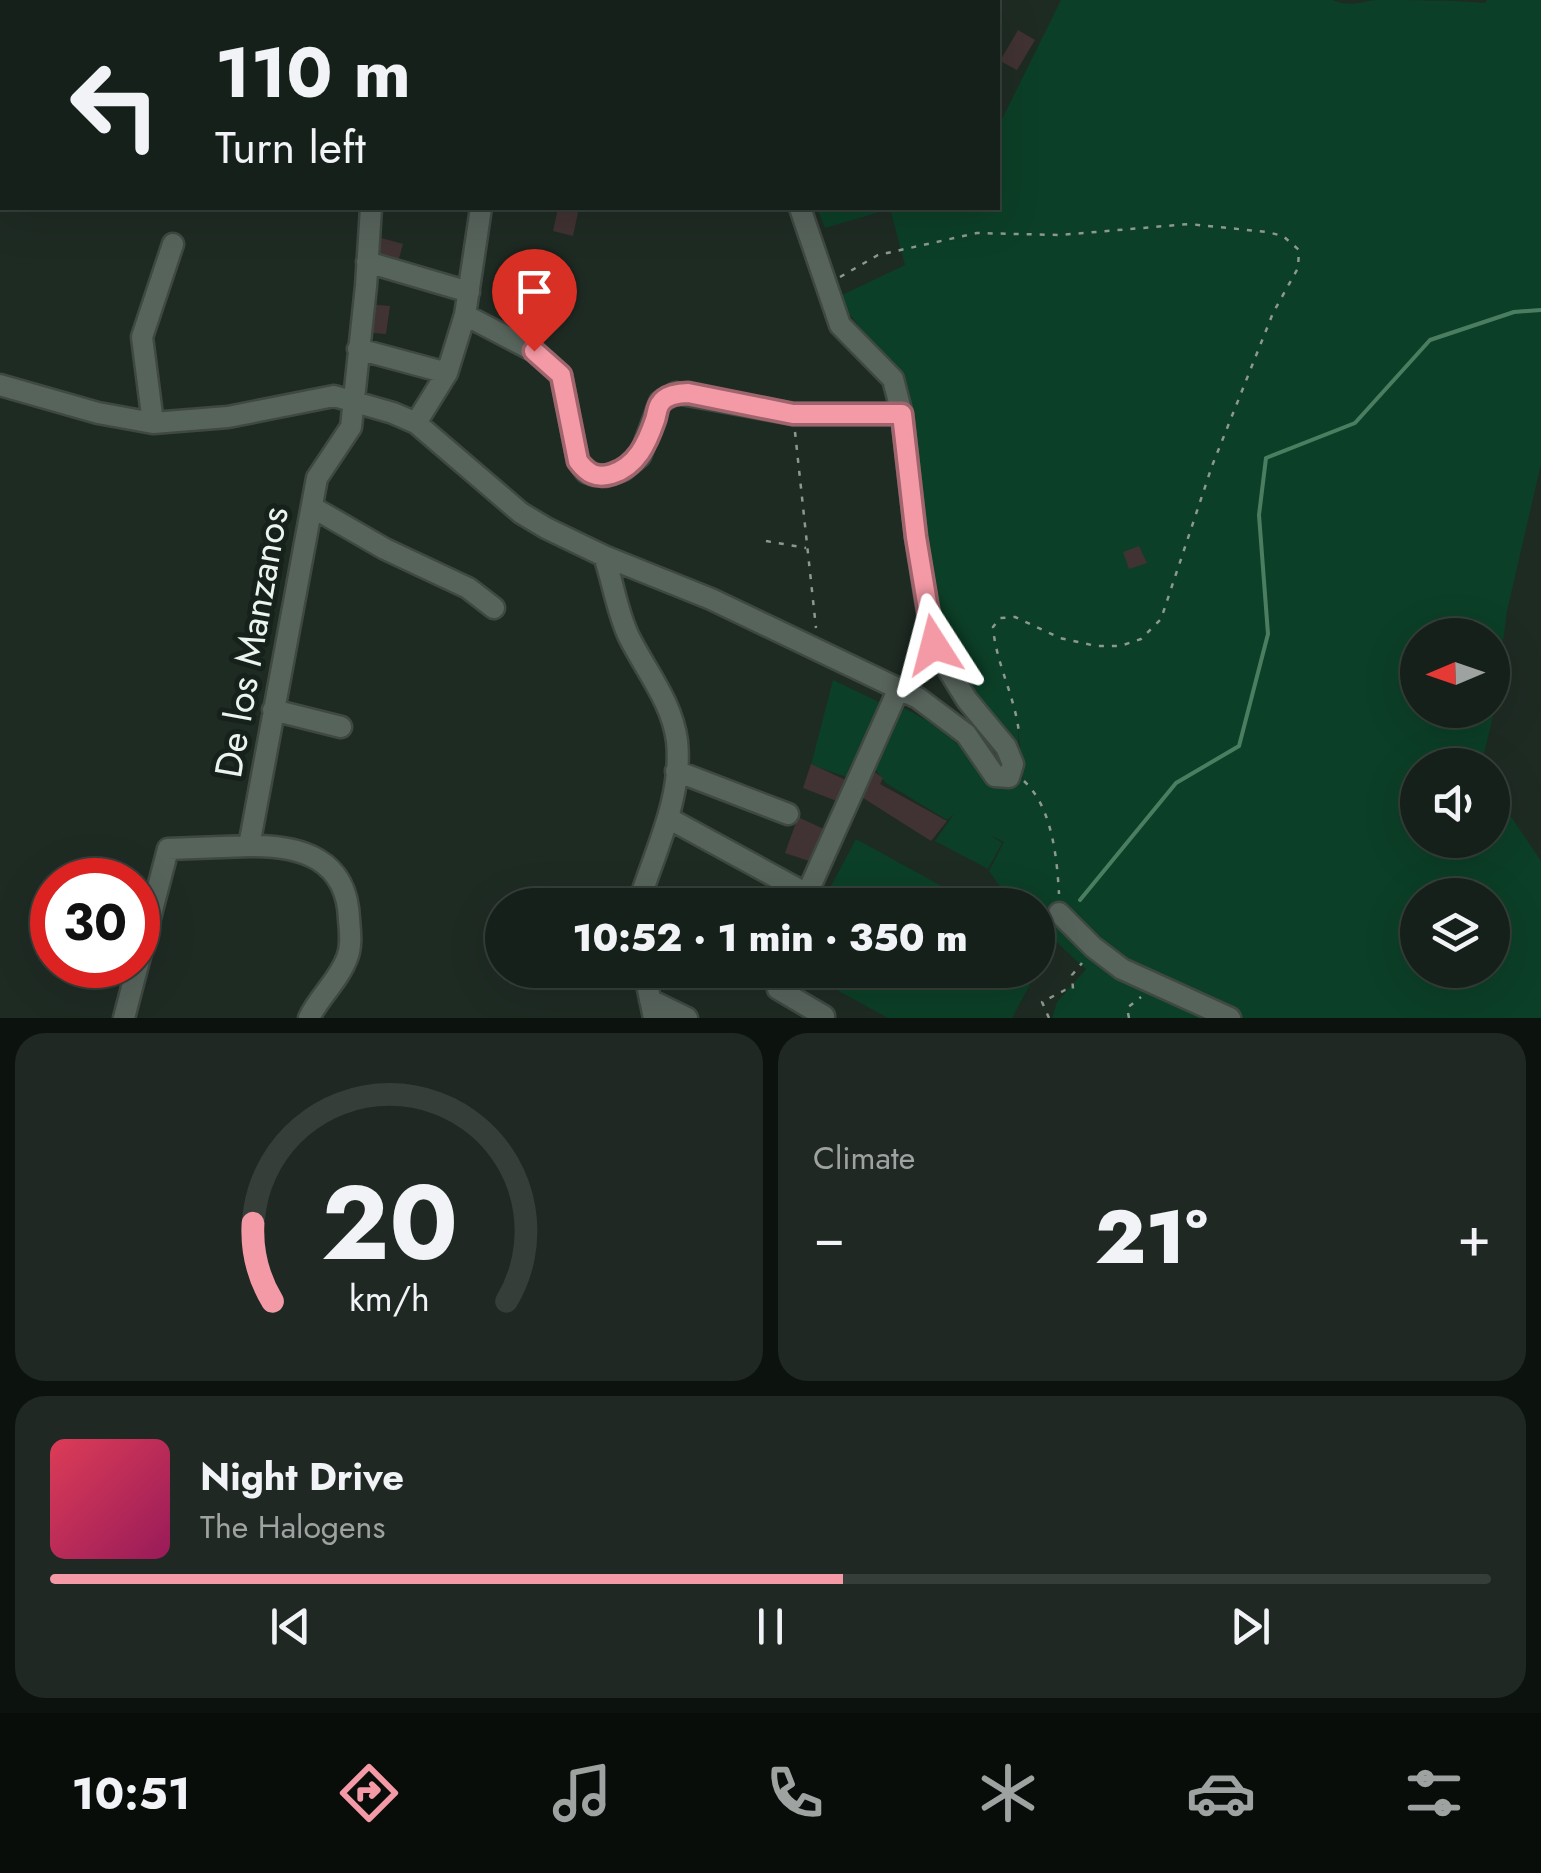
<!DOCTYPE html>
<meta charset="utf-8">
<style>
body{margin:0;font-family:Jost,sans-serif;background:#1f2823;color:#f1f3f6;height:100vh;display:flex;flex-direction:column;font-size:38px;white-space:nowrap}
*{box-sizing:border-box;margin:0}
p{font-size:32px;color:#9ea3a2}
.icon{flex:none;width:55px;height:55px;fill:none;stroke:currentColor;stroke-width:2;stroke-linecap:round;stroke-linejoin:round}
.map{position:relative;height:1018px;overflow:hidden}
.details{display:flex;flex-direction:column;gap:15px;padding:15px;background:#0c120e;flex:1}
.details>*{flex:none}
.guide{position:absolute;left:0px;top:0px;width:1000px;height:210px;box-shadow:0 10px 40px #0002,0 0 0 2px #353e39;background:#16201a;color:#f1f3f6;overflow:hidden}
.needle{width:65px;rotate:268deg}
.controls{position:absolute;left:1400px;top:618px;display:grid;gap:20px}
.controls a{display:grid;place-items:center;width:110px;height:110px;border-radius:50%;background:#16201a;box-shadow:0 10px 40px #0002,0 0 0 2px #353e39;font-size:50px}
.speed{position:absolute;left:30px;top:858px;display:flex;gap:20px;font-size:50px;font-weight:700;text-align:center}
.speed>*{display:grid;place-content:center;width:130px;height:130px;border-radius:50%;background:#16201a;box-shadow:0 10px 40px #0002,0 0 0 2px #353e39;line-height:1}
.speed .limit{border:15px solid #d22;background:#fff;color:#111}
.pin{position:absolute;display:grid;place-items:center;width:85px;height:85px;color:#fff;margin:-102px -42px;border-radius:50% 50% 50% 0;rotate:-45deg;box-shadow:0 0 10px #0007}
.pin .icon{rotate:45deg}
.me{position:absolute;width:110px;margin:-55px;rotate:351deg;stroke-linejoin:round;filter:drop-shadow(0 0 8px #0008)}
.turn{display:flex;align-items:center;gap:35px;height:210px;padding:0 50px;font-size:45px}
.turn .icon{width:130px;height:130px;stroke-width:2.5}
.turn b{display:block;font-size:70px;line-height:85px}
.big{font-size:75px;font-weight:800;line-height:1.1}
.details .tile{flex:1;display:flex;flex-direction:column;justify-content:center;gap:15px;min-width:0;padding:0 35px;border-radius:30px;background:#1f2823}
.details .dial{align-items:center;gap:0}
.dial svg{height:260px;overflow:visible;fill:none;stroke:#353e39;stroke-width:7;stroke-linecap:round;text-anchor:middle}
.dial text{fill:#f1f3f6;stroke:none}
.song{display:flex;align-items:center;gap:30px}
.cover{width:120px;height:120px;border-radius:15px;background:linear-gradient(135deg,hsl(350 70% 55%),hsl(330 70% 35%))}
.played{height:10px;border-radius:5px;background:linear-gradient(90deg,#f49aa6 55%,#353e39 55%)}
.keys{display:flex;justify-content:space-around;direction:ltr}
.heat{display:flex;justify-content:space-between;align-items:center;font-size:55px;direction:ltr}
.details .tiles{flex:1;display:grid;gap:15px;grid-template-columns:1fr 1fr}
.tile:last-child{grid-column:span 2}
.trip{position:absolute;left:485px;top:888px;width:570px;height:100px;border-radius:50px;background:#16201a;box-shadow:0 10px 40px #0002,0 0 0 2px #353e39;font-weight:800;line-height:100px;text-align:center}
.menu{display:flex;height:160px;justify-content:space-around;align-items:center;background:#090d0a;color:#9ea3a2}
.menu .icon{width:70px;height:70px}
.menu .current{color:#f49aa6}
.menu b{font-size:45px;color:#f1f3f6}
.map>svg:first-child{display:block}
.green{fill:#0c3f27;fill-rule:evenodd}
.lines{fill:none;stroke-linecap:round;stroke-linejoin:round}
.stream{stroke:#4b7e61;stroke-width:4}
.building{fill:#413233}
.minor-casing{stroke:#3f4942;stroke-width:25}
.path{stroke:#8d9891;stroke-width:2.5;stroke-dasharray:5 8;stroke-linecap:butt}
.minor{stroke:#57645c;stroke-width:20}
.route-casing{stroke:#9f646c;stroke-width:25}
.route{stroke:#f49aa6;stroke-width:18}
.labels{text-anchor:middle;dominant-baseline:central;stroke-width:10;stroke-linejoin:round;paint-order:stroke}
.street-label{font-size:38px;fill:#ecf4ef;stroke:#15211a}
</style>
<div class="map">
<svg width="1541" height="1018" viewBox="0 0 1541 1018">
<rect width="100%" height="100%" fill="#1e2b23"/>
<path class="green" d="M1061,0h271c22,8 26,1 47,0 35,0 72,0 106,3l2,-3h54v464l-34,147 -14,106 -12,48h-63v75h74l1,-50 48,71v157h-489l5,-16 29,-33c-19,-17 -46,-38 -48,-64l-8,-4 -7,4 -22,-17 -12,-17 15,-29 -14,-7 12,8 -14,26 -53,-28 19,-27 -7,6 -61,-37 -12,-15 30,-60c35,18 59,35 80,70l39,1 -6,-62 2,34 -4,1 -75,-110 -43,-266 -50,-65 -5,-16 63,-30 -15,-56 -65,19 -8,-20h181v-81zM1418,635h74v75h-74zM1418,895h74v75h-74z
M833,680l50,24 -33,74 -39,-13z
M856,839l120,66h-155z
M1038,939l13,7 -39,72h-124l-88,-48h238z"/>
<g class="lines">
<path class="stream" d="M1080,900l96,-117 63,-37 29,-112 -9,-119 7,-57 89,-35 75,-83 84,-28 27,-2"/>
</g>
<path class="building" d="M1018,30l17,10 -18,30 -17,-9z
M558,208h21l-6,28 -20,-5z
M374,236l29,8 -5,18 -29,-7z
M366,304l24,2 -4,28 -24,-2z
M1139,546l8,17 -18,6 -6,-17z
M811,764l37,17 -9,21 -36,-14z
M873,771l10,7 -3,6 67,37 -16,20 -71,-45z
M798,817l30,14 -16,31 -27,-9z"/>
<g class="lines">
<defs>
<path id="minor" d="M472,0l17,2
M768,0v2
M145,2l1,-2
M273,2l1,-2
M412,2v-2
M0,24h2
M0,165l2,-4
M367,262l102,30
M465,315l69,36 27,24 17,86 8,11 8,3 12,1 17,-6 17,-14 20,-54 16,-9 117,21h109
M358,349l89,24
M0,385l98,28 55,10 75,-6 106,-21 59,17 23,10 105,90 25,15 58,28 107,43 207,99 48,36 29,42 14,1 4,-13 -7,-17 -39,-47 -34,-55 -17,-108 -14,-123 -9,-35 -53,-54 -40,-117
M153,423l-11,-86 31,-93
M416,423l31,-50 18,-58 16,-107
M312,507l73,42 83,39 26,20
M604,556c9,26 13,56 25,81 17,34 43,65 48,104 6,57 -23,112 -39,164
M273,710l68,17
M676,771l112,43
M668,818l128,70
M802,905l97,-217
M1059,913l34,34 29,22 108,49
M644,970l10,48
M775,970l3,19 46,27
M650,1000l37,18
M124,1018l44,-169 81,-3
M309,1018c10,-21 30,-38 38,-60 5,-12 3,-26 2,-39 -2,-60 -48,-74 -100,-73l68,-368 34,-51 15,-141 5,-78"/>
</defs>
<use href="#minor" class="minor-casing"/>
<path class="path" d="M840,277l38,-22 99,-22 83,2 129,-11 78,8 16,4 16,14 -1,18 -25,45 -61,153 -51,153 -20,20 -21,7h-24l-36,-8 -45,-21 -15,1 -7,9c3,37 22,69 26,106
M795,432l21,196
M766,541l40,7
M1024,781c28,26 33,76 35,113
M1049,1018l-7,-16 23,-12 8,-1 -1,-14 10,-12
M1129,1018l-2,-10 14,-11"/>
<use href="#minor" class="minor"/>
</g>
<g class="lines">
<defs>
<path id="route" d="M534,351l27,24 17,86c9,12 18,18 34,13 25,-8 35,-31 43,-54 2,-6 2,-12 5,-16 5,-9 19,-11 28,-11l105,21h109l14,123 18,108"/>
</defs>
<use href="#route" class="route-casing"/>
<use href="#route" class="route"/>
</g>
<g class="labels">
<g class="street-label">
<text transform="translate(251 642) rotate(-80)">De los Manzanos</text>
</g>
</g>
</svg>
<div class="controls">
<a><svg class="needle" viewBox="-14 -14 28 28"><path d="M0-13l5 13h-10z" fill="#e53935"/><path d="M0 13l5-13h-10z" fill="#9ea3a2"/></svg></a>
<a><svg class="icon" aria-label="sound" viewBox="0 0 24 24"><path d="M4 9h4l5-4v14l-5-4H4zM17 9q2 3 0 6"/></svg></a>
<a><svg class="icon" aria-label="layers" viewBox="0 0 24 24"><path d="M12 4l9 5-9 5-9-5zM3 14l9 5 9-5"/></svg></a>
</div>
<div class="speed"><div class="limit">30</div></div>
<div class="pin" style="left:534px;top:351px;background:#d93025"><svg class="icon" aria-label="arrive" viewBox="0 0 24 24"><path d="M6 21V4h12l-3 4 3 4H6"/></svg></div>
<svg class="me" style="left:934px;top:645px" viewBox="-20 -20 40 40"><path d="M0-17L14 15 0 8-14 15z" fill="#f49aa6" stroke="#fff" stroke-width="4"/></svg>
<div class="trip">10:52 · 1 min · 350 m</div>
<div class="guide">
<div class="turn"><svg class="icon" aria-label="left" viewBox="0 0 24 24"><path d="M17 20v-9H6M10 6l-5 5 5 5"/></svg><div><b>110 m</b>Turn left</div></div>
</div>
</div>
<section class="details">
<div class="tiles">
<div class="tile dial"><svg viewBox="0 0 100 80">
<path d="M14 69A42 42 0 1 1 86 69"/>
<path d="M14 69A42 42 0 0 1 8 45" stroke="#f49aa6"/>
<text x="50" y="56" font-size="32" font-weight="700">20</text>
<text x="50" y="72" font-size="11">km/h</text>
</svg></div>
<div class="tile"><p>Climate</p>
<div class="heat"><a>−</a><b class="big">21°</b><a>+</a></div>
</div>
<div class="tile">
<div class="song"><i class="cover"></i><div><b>Night Drive</b><p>The Halogens</p></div></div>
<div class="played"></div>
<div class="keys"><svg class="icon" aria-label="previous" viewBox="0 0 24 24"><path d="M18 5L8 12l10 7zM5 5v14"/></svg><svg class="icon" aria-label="pause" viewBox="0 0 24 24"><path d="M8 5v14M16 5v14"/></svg><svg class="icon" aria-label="next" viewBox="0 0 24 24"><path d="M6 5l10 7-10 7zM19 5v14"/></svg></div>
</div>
</div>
</section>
<nav class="menu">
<b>10:51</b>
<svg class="icon current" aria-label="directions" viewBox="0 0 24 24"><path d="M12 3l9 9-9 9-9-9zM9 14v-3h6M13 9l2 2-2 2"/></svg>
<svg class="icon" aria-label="music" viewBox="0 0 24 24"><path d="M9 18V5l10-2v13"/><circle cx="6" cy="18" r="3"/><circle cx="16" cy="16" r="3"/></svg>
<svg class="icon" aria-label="phone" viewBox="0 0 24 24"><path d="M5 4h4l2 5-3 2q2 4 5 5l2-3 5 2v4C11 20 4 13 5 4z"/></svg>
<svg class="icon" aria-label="climate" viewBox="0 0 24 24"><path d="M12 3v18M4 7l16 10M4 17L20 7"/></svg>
<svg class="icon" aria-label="car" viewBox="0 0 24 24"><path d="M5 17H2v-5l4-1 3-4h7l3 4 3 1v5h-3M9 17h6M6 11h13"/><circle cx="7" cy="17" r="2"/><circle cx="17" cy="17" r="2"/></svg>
<svg class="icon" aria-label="filters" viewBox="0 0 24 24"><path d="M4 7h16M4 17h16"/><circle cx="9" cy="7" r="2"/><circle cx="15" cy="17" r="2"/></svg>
</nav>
